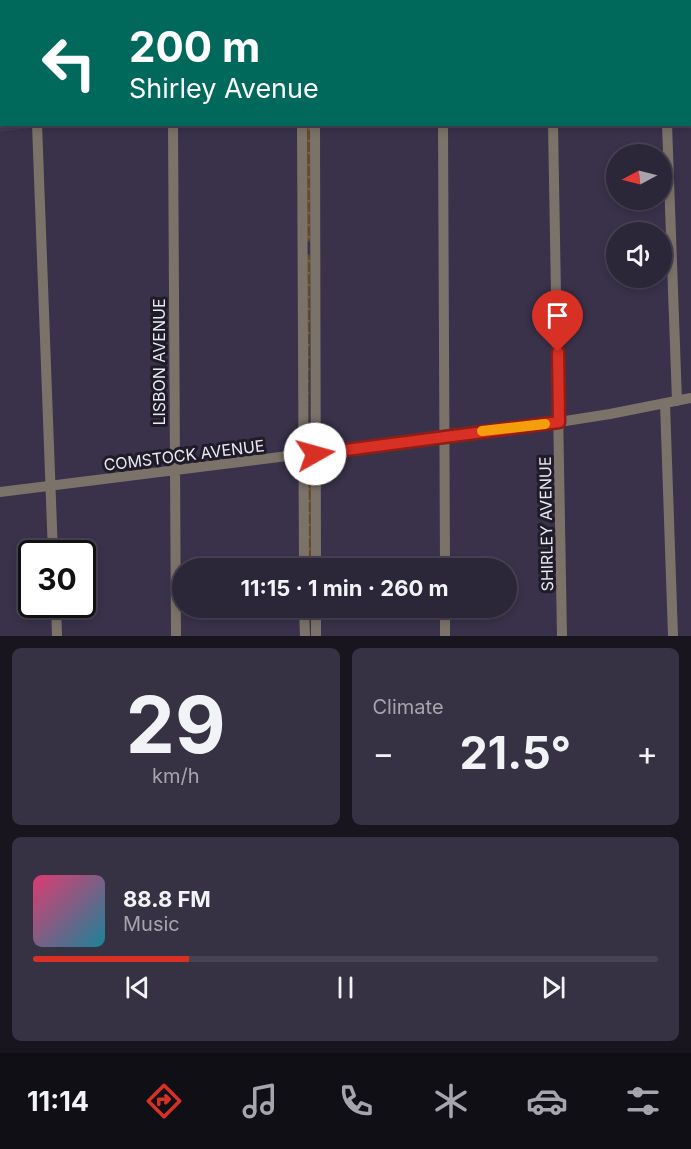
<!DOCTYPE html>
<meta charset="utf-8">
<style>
body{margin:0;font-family:Inter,sans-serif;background:#373243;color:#f1f3f6;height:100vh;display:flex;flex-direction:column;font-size:22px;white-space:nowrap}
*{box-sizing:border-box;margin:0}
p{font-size:20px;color:#a6a5ae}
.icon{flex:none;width:33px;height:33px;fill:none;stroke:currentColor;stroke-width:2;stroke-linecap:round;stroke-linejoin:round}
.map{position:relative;height:636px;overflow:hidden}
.sheet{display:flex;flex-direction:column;gap:12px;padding:12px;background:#18151f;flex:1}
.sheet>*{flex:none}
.guide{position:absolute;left:0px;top:0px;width:692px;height:126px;box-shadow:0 3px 9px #0003,0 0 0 2px #474353;background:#00695c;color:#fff;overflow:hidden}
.needle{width:39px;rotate:263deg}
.buttons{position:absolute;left:606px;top:144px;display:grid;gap:12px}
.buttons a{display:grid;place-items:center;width:66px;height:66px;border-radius:50%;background:#2b2638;box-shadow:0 3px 9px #0003,0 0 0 2px #474353;font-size:30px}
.speed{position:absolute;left:18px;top:540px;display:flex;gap:12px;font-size:30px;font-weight:700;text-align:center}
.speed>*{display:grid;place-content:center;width:78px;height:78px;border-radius:50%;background:#2b2638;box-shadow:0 3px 9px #0003,0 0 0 2px #474353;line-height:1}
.speed .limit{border:3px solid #111;border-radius:9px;background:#fff;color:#111}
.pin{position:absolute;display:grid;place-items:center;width:51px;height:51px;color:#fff;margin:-62px -26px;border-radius:50% 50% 50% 0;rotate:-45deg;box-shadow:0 0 6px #0007}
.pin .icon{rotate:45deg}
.me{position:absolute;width:66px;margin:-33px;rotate:83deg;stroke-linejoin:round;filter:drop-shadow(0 0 4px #0008)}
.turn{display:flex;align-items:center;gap:21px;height:126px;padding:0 30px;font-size:27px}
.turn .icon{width:78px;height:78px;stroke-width:2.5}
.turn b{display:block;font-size:42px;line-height:51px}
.big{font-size:45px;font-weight:700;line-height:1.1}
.sheet .widget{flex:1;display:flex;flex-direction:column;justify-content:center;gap:9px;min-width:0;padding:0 21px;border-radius:9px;background:#373243}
.sheet .dial{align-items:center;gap:0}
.dial b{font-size:78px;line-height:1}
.song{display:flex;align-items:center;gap:18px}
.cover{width:72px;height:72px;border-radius:9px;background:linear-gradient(135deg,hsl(340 70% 55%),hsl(190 70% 35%))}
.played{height:6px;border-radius:3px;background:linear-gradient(90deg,#d93025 25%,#474353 25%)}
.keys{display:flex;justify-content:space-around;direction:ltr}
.heat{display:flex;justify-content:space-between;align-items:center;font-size:33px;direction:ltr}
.sheet .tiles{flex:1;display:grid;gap:12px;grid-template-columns:1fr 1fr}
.widget:last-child{grid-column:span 2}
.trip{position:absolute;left:172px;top:558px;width:345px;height:60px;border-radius:30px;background:#2b2638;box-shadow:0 3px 9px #0003,0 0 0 2px #474353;font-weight:700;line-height:60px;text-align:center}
.menu{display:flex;height:96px;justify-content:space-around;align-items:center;background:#110f16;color:#a6a5ae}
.menu .icon{width:42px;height:42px}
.menu .current{color:#d93025}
.menu b{font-size:27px;color:#f1f3f6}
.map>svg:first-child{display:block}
.built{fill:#413957}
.grass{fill:url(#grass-dots)}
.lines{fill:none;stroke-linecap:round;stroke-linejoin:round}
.minor{stroke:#7b7369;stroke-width:10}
.major{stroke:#bfae99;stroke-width:12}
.route-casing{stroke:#8d1f18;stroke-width:15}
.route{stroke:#d93025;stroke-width:10}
.slow{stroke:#f59e0b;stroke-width:10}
.labels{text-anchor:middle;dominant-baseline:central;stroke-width:6;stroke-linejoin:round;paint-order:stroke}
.street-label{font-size:16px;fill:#eae7f6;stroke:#1f1c27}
</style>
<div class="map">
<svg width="691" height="636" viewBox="0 0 691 636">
<defs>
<pattern id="grass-dots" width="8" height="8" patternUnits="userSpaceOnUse" patternTransform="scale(1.5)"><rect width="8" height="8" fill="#634a27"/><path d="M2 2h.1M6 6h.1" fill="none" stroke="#7a6447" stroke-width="1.8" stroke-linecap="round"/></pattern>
</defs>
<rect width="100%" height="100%" fill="#39324a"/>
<path class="built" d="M1,91l1,33 29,1v3l-31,4z"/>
<path class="grass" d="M306,125h4v116l-2,1 -1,-1z
M309,254l1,2 -1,185 -2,-186z
M308,466h3l1,102h-4z"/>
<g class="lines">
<path class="minor" d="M98,0v2
M200,0v2
M317,0v2
M441,0v2
M549,0v2
M658,0l1,2
M37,124l16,430
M173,124l3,512
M302,124l2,444
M315,124l1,444
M443,124l2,444
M553,124l9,512
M667,124l10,277
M665,403l8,233
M0,492l559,-70 51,-8 81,-16
M56,604l1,32
M304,608l1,28
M316,608v28
M445,636v-28"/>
<path class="major" d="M630,2l11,-2
M0,81h2"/>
</g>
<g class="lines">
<defs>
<path id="route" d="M315,454l244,-32 -1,-70"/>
</defs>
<use href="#route" class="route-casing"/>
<use href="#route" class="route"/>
<path class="slow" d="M482,431l63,-7"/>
</g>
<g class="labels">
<g class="street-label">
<text transform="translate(159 362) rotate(-90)">LISBON AVENUE</text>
<text transform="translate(184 455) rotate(-7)">COMSTOCK AVENUE</text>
<text transform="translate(546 524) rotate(-91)">SHIRLEY AVENUE</text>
</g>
</g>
</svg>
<div class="buttons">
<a><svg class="needle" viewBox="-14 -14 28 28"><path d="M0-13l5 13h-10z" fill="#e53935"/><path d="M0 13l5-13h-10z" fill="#a6a5ae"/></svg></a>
<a><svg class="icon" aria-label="sound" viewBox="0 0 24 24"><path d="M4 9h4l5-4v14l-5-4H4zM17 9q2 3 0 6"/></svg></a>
</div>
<div class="speed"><div class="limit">30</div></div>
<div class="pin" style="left:558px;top:352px;background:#d93025"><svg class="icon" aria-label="arrive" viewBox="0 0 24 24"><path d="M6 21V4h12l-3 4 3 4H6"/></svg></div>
<svg class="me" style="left:315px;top:454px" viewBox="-20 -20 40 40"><circle r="19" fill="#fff"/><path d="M0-13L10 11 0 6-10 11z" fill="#d93025"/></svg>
<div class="trip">11:15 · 1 min · 260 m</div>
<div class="guide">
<div class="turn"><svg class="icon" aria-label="left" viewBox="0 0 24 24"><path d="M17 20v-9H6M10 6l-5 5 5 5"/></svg><div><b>200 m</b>Shirley Avenue</div></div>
</div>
</div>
<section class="sheet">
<div class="tiles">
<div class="widget dial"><b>29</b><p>km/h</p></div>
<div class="widget"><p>Climate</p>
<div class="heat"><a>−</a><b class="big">21.5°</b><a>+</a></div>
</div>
<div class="widget">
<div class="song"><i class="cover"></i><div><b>88.8 FM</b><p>Music</p></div></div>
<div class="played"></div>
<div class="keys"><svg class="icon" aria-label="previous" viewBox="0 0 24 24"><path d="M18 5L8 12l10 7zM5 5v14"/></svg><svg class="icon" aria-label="pause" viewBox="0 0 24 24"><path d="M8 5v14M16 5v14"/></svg><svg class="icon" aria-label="next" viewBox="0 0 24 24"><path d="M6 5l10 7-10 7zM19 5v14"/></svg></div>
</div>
</div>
</section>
<nav class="menu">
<b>11:14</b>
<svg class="icon current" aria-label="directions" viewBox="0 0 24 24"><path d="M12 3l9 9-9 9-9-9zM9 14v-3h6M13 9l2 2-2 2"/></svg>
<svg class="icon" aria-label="music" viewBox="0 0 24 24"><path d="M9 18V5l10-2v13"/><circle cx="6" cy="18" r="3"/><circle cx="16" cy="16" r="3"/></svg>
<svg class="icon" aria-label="phone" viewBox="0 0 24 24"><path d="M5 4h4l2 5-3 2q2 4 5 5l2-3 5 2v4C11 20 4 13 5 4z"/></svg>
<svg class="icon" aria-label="climate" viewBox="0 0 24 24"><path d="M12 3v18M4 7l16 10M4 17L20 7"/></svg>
<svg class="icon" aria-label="car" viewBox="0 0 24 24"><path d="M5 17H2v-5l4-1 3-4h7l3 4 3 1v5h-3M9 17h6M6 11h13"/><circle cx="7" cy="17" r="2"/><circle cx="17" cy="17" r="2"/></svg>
<svg class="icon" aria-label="filters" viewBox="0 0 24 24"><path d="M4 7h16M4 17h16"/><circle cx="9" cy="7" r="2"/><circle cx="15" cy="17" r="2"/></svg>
</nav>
